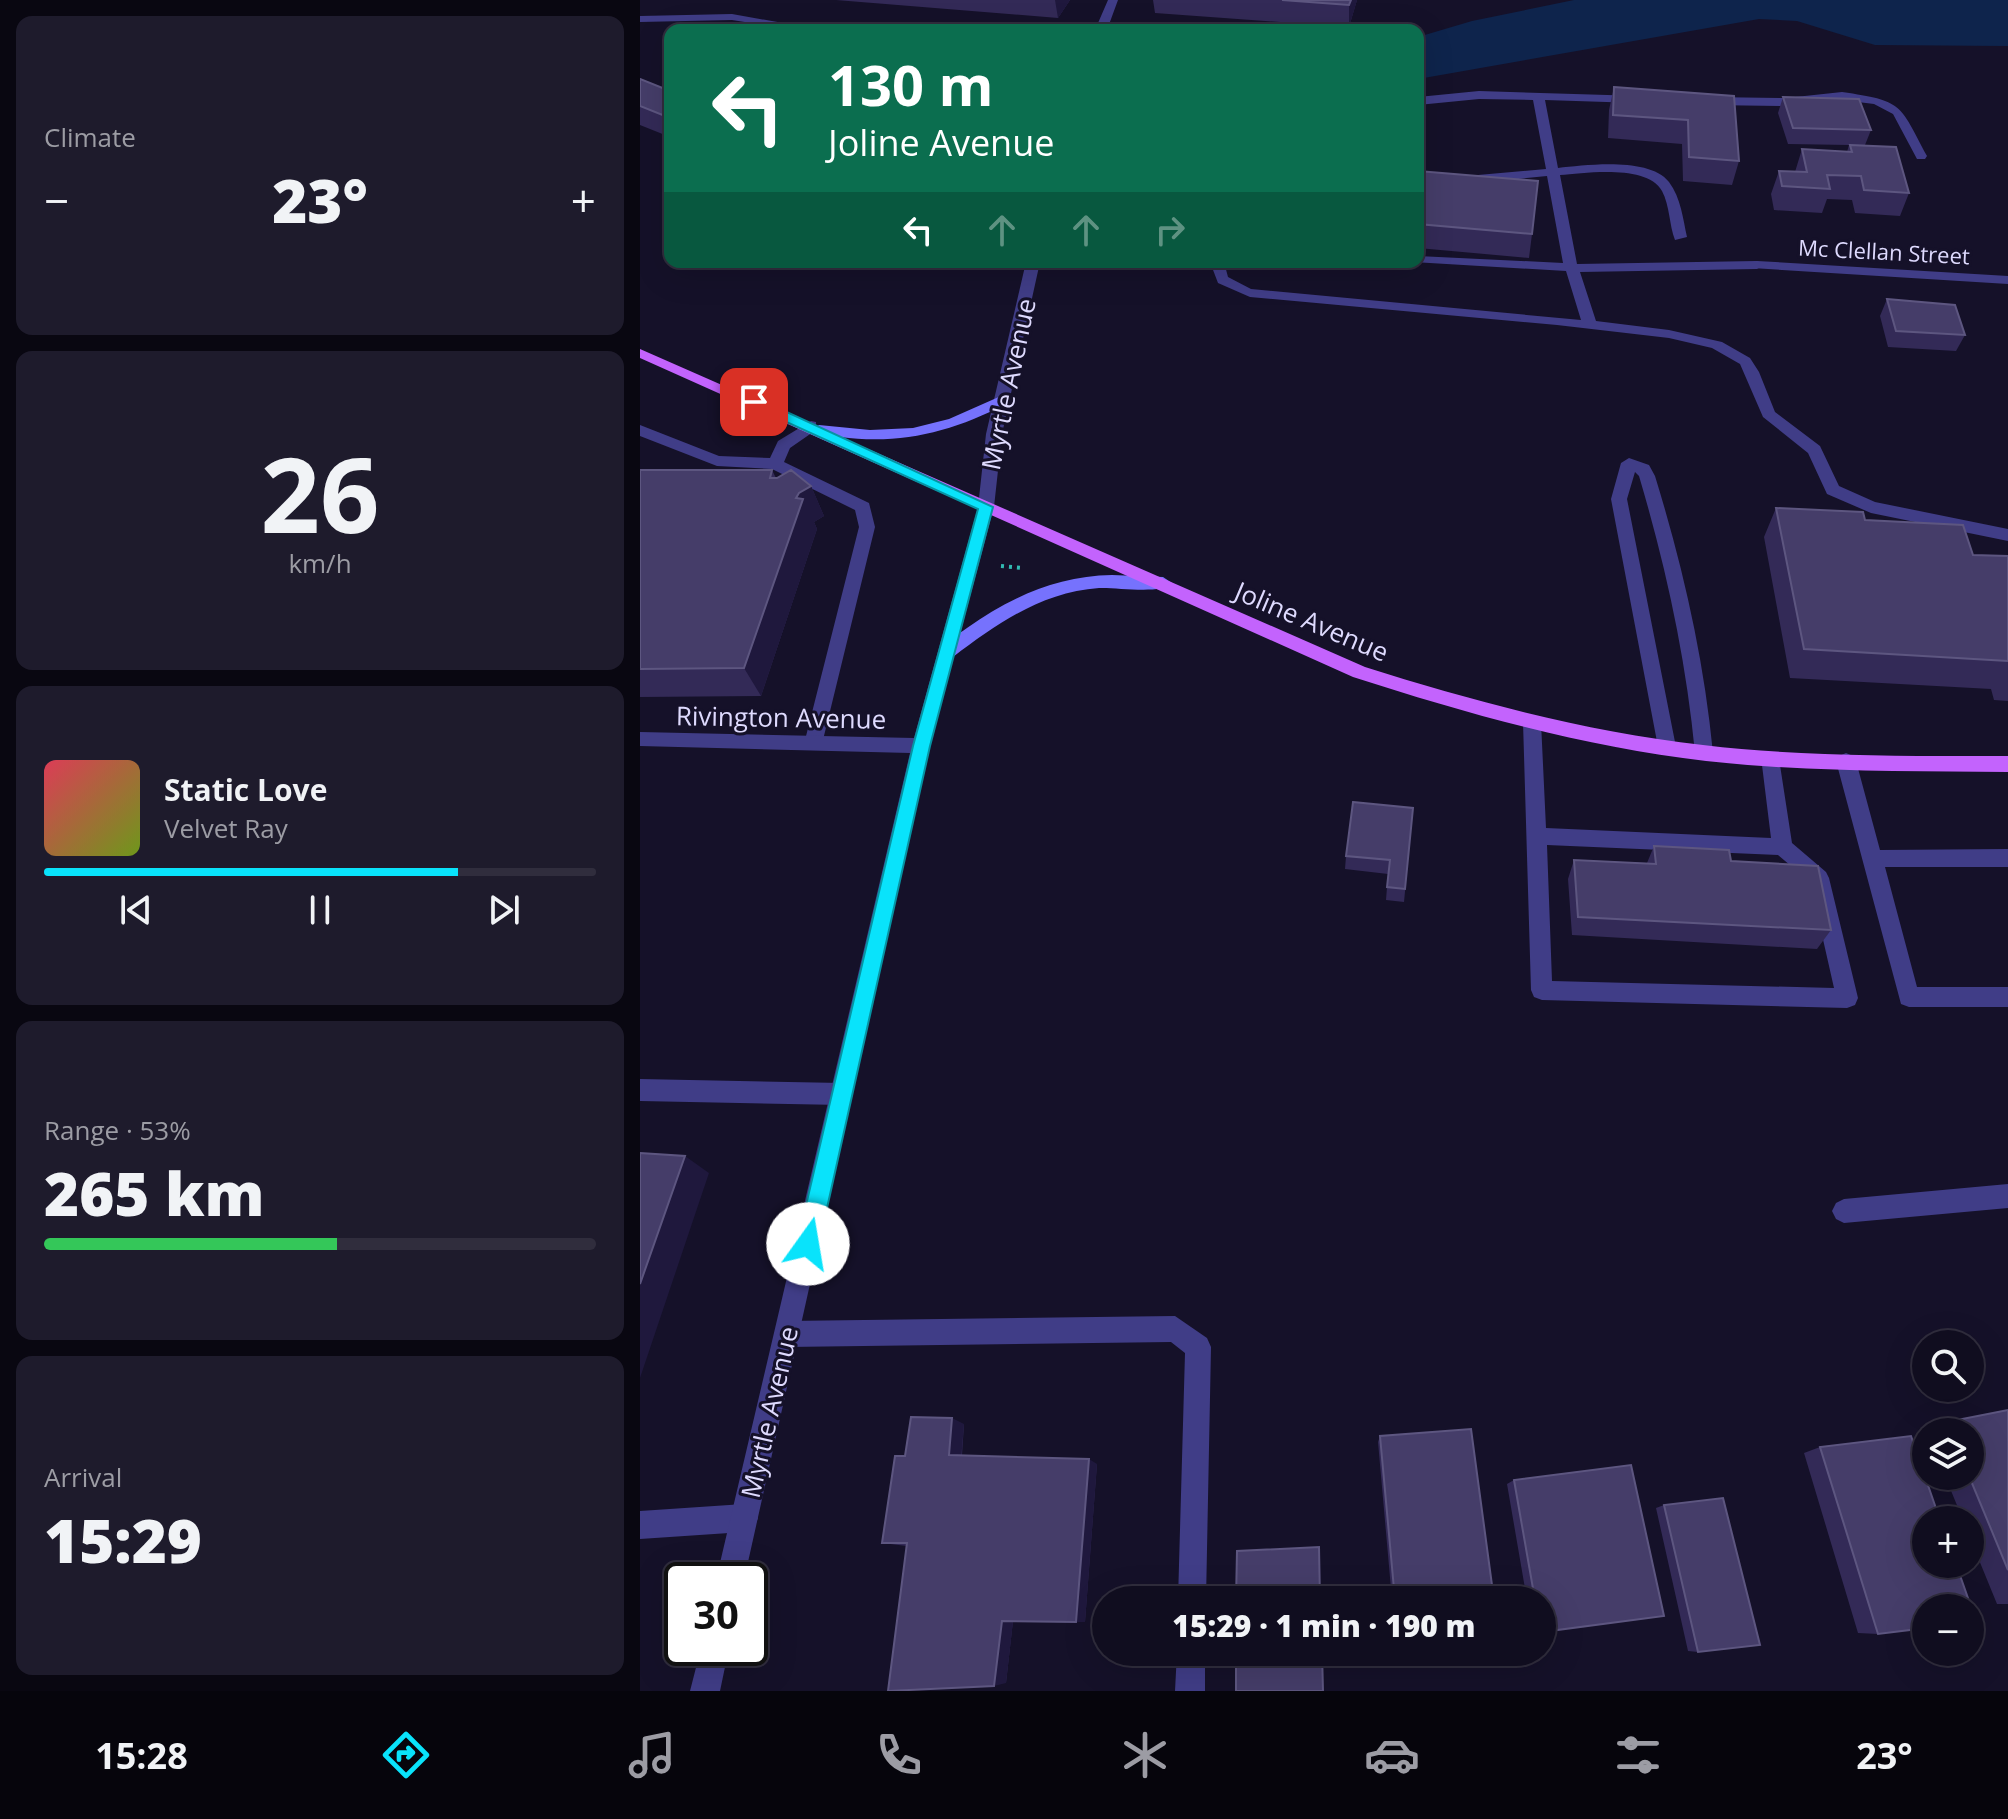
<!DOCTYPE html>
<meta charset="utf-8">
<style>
body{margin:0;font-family:"Open Sans",sans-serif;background:#1e1b2c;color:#f1f3f6;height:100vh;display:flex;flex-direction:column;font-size:30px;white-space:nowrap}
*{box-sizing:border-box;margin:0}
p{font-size:26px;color:#9c9ca4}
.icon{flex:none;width:44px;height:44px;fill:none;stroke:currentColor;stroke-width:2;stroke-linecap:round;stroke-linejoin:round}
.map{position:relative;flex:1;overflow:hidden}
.drawer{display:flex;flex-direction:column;gap:16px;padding:16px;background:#090711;width:640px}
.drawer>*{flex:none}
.guide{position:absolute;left:24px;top:24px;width:760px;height:244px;border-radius:16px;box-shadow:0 8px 32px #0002,0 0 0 2px #302d3d;background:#0b6e4f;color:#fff;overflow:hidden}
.fabs{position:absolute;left:1272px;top:1330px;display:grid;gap:16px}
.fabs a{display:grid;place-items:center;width:72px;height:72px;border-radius:50%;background:#100d1f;box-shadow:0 8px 32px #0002,0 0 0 2px #302d3d;font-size:40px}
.speed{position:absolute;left:24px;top:1562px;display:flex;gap:16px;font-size:40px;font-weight:700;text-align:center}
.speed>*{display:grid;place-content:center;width:104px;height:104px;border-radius:50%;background:#100d1f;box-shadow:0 8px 32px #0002,0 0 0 2px #302d3d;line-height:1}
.speed .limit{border:4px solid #111;border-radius:12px;background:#fff;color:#111}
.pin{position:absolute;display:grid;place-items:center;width:68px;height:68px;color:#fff;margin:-34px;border-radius:16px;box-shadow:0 4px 12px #0006}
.me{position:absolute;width:88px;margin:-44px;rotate:13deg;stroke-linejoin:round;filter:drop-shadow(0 0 6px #0008)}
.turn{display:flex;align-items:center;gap:28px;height:168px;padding:0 32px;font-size:36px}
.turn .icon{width:104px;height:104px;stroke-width:2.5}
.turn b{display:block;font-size:56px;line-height:68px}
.lanes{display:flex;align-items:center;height:76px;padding:0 32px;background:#0003;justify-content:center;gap:40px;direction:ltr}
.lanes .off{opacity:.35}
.big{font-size:60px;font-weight:800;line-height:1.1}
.drawer .widget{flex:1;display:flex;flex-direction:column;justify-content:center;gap:12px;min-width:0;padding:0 28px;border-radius:16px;background:#1e1b2c}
.drawer .dial{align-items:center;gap:0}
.dial b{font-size:104px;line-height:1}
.song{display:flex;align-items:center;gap:24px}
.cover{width:96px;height:96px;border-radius:12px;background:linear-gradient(135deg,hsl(350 70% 55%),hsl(80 70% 35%))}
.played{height:8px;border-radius:4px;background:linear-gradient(90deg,#09e3fb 75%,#302d3d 75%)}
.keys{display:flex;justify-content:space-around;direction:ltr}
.heat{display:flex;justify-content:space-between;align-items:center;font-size:44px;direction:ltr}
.charge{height:12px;border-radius:6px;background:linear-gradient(90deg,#34c759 53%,#302d3d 0)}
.trip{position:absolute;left:452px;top:1586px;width:464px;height:80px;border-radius:40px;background:#100d1f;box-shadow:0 8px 32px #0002,0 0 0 2px #302d3d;font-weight:800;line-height:80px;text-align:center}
.tabs{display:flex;height:128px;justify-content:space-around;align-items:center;background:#06050c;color:#9c9ca4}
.tabs .icon{width:56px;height:56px}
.tabs .selected{color:#09e3fb}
.tabs b{font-size:36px;color:#f1f3f6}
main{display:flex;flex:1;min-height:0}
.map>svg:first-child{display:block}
.water{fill:#0e244c}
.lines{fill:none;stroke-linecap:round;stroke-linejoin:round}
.path{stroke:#32bab2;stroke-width:4;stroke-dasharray:3 5;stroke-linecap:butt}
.lane{fill:#403d87;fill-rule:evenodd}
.street{fill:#403d87;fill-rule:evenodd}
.secondary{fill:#7672fd;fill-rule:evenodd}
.primary{fill:#c363fd;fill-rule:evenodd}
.wall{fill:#332a57}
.shaded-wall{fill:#1f183d}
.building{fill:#453d69;stroke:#5d5680;stroke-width:2}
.route{fill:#09e3fb;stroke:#0694a3;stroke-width:2}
.labels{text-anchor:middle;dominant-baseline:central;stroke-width:6;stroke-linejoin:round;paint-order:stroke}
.far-street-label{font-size:22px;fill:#dedafe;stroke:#151129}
.street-label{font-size:26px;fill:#dedafe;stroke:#151129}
</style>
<main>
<section class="drawer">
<div class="widget"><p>Climate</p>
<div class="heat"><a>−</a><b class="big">23°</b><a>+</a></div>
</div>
<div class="widget dial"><b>26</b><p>km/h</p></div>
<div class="widget">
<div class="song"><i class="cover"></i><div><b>Static Love</b><p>Velvet Ray</p></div></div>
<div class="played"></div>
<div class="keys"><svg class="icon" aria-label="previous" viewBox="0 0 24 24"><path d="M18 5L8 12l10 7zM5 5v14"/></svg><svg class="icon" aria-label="pause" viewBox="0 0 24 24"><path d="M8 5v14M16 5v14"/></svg><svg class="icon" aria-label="next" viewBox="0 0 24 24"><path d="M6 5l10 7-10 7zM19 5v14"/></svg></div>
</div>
<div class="widget"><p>Range · 53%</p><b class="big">265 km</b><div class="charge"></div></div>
<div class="widget"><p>Arrival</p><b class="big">15:29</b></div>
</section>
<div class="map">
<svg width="1368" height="1691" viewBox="0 0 1368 1691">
<rect width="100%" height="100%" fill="#151129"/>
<path class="water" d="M934,0h434v46l-133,-1 -78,-24 -38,-2 -341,60v-42l54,-16z"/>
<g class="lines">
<path class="path" d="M361,566l23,2"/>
<path class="lane" d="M92,14l91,16h-28l-63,-10 -92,2v-6z
M839,91l162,5 2,3 -6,4 -92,-3 13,68c29,-3 91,-11 111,14 12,16 14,37 18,55l-12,3c-6,-15 -5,-34 -13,-49 -15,-27 -76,-18 -102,-16l17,89 180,-3 7,4 -7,4 -177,3 16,49 73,9 53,12 28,16 9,14 16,40 45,34 19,40 36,16 133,27v12l-137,-28 -44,-19 -19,-41 -45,-36 -23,-53 -28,-16 -43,-10 -112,-13 -307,-28 -32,-14 -8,-21h14l4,15 23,12 330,31 -15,-49 -153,-9h5v-6l145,7 -16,-87 -69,7 -6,-4 6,-4 68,-6 -13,-69 -54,-1 -61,6v-8z
M1202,92c61,9 57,11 85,64l-2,3h-8l-24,-45 -19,-10 -32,-4 -56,6 -77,-1 -6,-4 6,-4 77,1z
M171,421l5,1v8l-26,18 -6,14 85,41 6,24 -53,217 -2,5h-14l-2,-5 55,-217 -4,-17 -83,-41 -55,-3 -77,-30v-11l79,31 51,2 8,-17z
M989,458l20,7 6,11c28,91 49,183 58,277l-2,5h-14l-2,-5c-9,-94 -29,-186 -56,-277l-4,-4 -8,27 49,248 -2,5h-14l-2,-5 -47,-248 10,-36z
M892,715l9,7 5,106 225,10 -10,-81 3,-5h14l14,91 34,29 3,6 29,120 -3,7 -8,3 -305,-8 -8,-3 -3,-7 -8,-268zM907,845l231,10 32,27 24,106 -282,-7z
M1206,753l7,3 3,5 24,89 128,-1v18h-123l32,120h91v20h-99l-8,-3 -65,-243 3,-5z
M0,1079l202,4 8,3 3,8 -3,8 -8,3 -202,-4z
M535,1316l32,22 4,9 -5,253h-28l7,-247 -14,-11 -384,5 -9,-4 -4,-9 4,-9 9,-4z
M104,1504l10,4 4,10 -4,10 -10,4 -104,7v-28z
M537,1652h28v39h-30z"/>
<path class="street" d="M468,0h10l-11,30h-12z
M1117,261l251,15v8l-256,-16v-6z
M386,262h14l-38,172 -8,73 -64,239 -186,834h-28l194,-827 -270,-7v-14l274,6 64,-231 8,-73z
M1368,1184v24l-164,15 -8,-4 -4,-8 4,-8 8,-4z
M61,1648h28l-9,43h-30z"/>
<path class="secondary" d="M361,396l5,2v6c-54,28 -105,41 -166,33 -10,-1 -22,0 -29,-7l8,-5 51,5 43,-2 36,-9z
M472,575l51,2 9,6c-10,12 -56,4 -73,5 -57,4 -101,35 -146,69l-6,2 -9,-7c6,-10 19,-17 29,-24 44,-31 90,-52 145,-53z"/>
<path class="primary" d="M0,349l725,318c111,35 223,65 338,78 101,12 203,11 305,11v16c-101,-1 -202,0 -302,-11 -121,-14 -238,-47 -353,-84l-713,-319z"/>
</g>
<path class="wall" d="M196,0h234l-12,18z
M513,0h204l-8,27 -194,-14z
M0,79l30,12v46l-30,-12z
M974,87l120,9 5,65 -7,24 -49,-4 -1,-37 -74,-6 1,-28z
M1143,97l88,33 -6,15 44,48 -9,23 -45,-3 -3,-13 -25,-1 -5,14 -48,-3 -3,-16 8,-23 16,1 7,-23 45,3 2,-7 -61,-1 -10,-31z
M778,171l114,63 -3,24 -111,-10z
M1247,299l78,36 -9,16 -68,-4 -8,-31z
M0,470h132l4,8 35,8 13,30 -10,6 3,7 -56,167 -121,1z
M1136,508l89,12 108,35 35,1v145l-14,-1 -3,-11 -201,-11 -26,-141z
M773,808l-9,94 -18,-2 2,-26 -43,-5 1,-13z
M1014,846l77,15 100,69 -14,19 -245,-14 -4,-56 6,-19 73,3z
M1368,1410v194h-11l-27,-66v-18h-7l-18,-44h25v-44h-43l-1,-4 21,-6z
M324,1424l-2,31 135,9 -12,158 -72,-1 -7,62 -99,-137 -25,-3 23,-87z
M740,1436l114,164h-102l-14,-158z
M1180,1447l58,187 -20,-1 -54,-180z
M874,1480l28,120h-15l-20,-116z
M1024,1505l34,147 -10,-1 -32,-143z"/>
<path class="shaded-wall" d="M415,0h15l-12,18z
M711,0h6l-8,27v-22z
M171,486l13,30 -10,6 3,7 -56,167 -17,-28 52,-170 3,-5z
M45,1156l24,17 -69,205v-94z
M312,1418l12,6 -3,36 -12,-5z
M449,1459l8,5 -12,158h-9z
M362,1621h11l-7,62 -12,3z"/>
<path class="building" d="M642,0h69l-2,5z
M0,79l30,12v27l-30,-12z
M974,87l120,9 5,65 -50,-4 -1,-37 -75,-5z
M1143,97l76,2 12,31 -78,-2z
M1210,145l46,2 13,46 -45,-3 -3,-14 -34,-1 3,14 -48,-3 -3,-15 28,1 -5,-23 50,3z
M778,171l120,10 -6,53 -114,-10z
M1247,299l68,6 10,30 -69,-4z
M0,470h132l-2,8h7l14,-8 20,16 -12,7 -3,5 7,1 -59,169 -104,1z
M1136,508l87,4 2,8 98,5 10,30 35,1v105l-204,-12z
M713,802l60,6 -8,81 -18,-2 3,-27 -44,-4z
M1014,846l75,4 2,11 87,5 13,64 -253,-13 -4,-57 82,4z
M0,1153l45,3 -45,128z
M1368,1410v160l-39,-94 1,-44h-19l-4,-10z
M271,1417l41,1 -3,37 140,4 -13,163 -74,-1 -8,65 -106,5 19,-148h-25l13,-87h10z
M831,1429l23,171h-99l-15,-164z
M1271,1436l29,84h-14v44h30l20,57 -6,1v-14h-44v20l-48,6 -58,-187z
M991,1465l33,151 -122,16v-32h-7l-21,-120z
M1083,1498l37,147 -62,7 -34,-147z
M679,1547l1,53h-84l1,-49z
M596,1652h86l1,39h-87z"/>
<path class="route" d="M114,397l239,110 -63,239 -111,498 -3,8 -8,3 -8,-3 -3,-8 116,-498 65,-237 -229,-104 -2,-3z"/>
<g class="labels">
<g class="far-street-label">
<text transform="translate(1244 251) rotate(3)">Mc Clellan Street</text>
</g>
<g class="street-label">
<text transform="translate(368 384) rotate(-78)">Myrtle Avenue</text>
<text transform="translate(672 621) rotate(23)">Joline Avenue</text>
<text transform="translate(141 717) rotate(1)">Rivington Avenue</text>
<text transform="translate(129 1412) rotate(-77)">Myrtle Avenue</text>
</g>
</g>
</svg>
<div class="fabs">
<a><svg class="icon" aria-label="search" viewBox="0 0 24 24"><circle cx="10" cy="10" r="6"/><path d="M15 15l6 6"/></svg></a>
<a><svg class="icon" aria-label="layers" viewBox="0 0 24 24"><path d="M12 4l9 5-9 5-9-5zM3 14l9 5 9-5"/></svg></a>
<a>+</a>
<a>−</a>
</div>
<div class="speed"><div class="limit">30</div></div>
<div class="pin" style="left:114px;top:402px;background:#d93025"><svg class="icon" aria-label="arrive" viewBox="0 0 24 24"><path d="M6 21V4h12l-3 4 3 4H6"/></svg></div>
<svg class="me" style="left:168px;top:1244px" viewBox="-20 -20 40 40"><circle r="19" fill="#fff"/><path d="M0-13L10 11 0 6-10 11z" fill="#09e3fb"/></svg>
<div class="trip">15:29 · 1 min · 190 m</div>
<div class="guide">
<div class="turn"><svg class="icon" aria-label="left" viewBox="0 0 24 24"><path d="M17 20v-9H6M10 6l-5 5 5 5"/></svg><div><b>130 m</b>Joline Avenue</div></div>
<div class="lanes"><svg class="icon" aria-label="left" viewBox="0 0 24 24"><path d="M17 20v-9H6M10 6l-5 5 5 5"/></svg><svg class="icon off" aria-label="ahead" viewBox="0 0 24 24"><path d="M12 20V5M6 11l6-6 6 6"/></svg><svg class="icon off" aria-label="ahead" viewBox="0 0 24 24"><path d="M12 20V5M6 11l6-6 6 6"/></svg><svg class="icon off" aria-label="right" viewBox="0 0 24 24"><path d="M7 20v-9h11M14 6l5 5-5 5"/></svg></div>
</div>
</div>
</main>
<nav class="tabs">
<b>15:28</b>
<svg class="icon selected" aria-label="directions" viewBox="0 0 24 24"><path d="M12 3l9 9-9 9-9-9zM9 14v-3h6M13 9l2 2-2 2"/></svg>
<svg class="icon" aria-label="music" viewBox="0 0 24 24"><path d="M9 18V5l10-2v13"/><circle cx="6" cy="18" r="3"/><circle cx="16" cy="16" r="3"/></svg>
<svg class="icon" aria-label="phone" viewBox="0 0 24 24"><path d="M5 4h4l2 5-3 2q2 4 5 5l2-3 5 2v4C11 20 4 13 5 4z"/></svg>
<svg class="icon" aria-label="climate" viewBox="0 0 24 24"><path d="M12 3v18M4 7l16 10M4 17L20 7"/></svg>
<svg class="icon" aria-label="car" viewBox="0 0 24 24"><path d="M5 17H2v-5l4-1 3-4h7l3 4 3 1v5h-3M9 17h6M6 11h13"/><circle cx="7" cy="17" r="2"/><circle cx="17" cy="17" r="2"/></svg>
<svg class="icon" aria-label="filters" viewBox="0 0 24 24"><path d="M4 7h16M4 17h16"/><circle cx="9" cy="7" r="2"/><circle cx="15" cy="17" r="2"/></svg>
<b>23°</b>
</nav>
